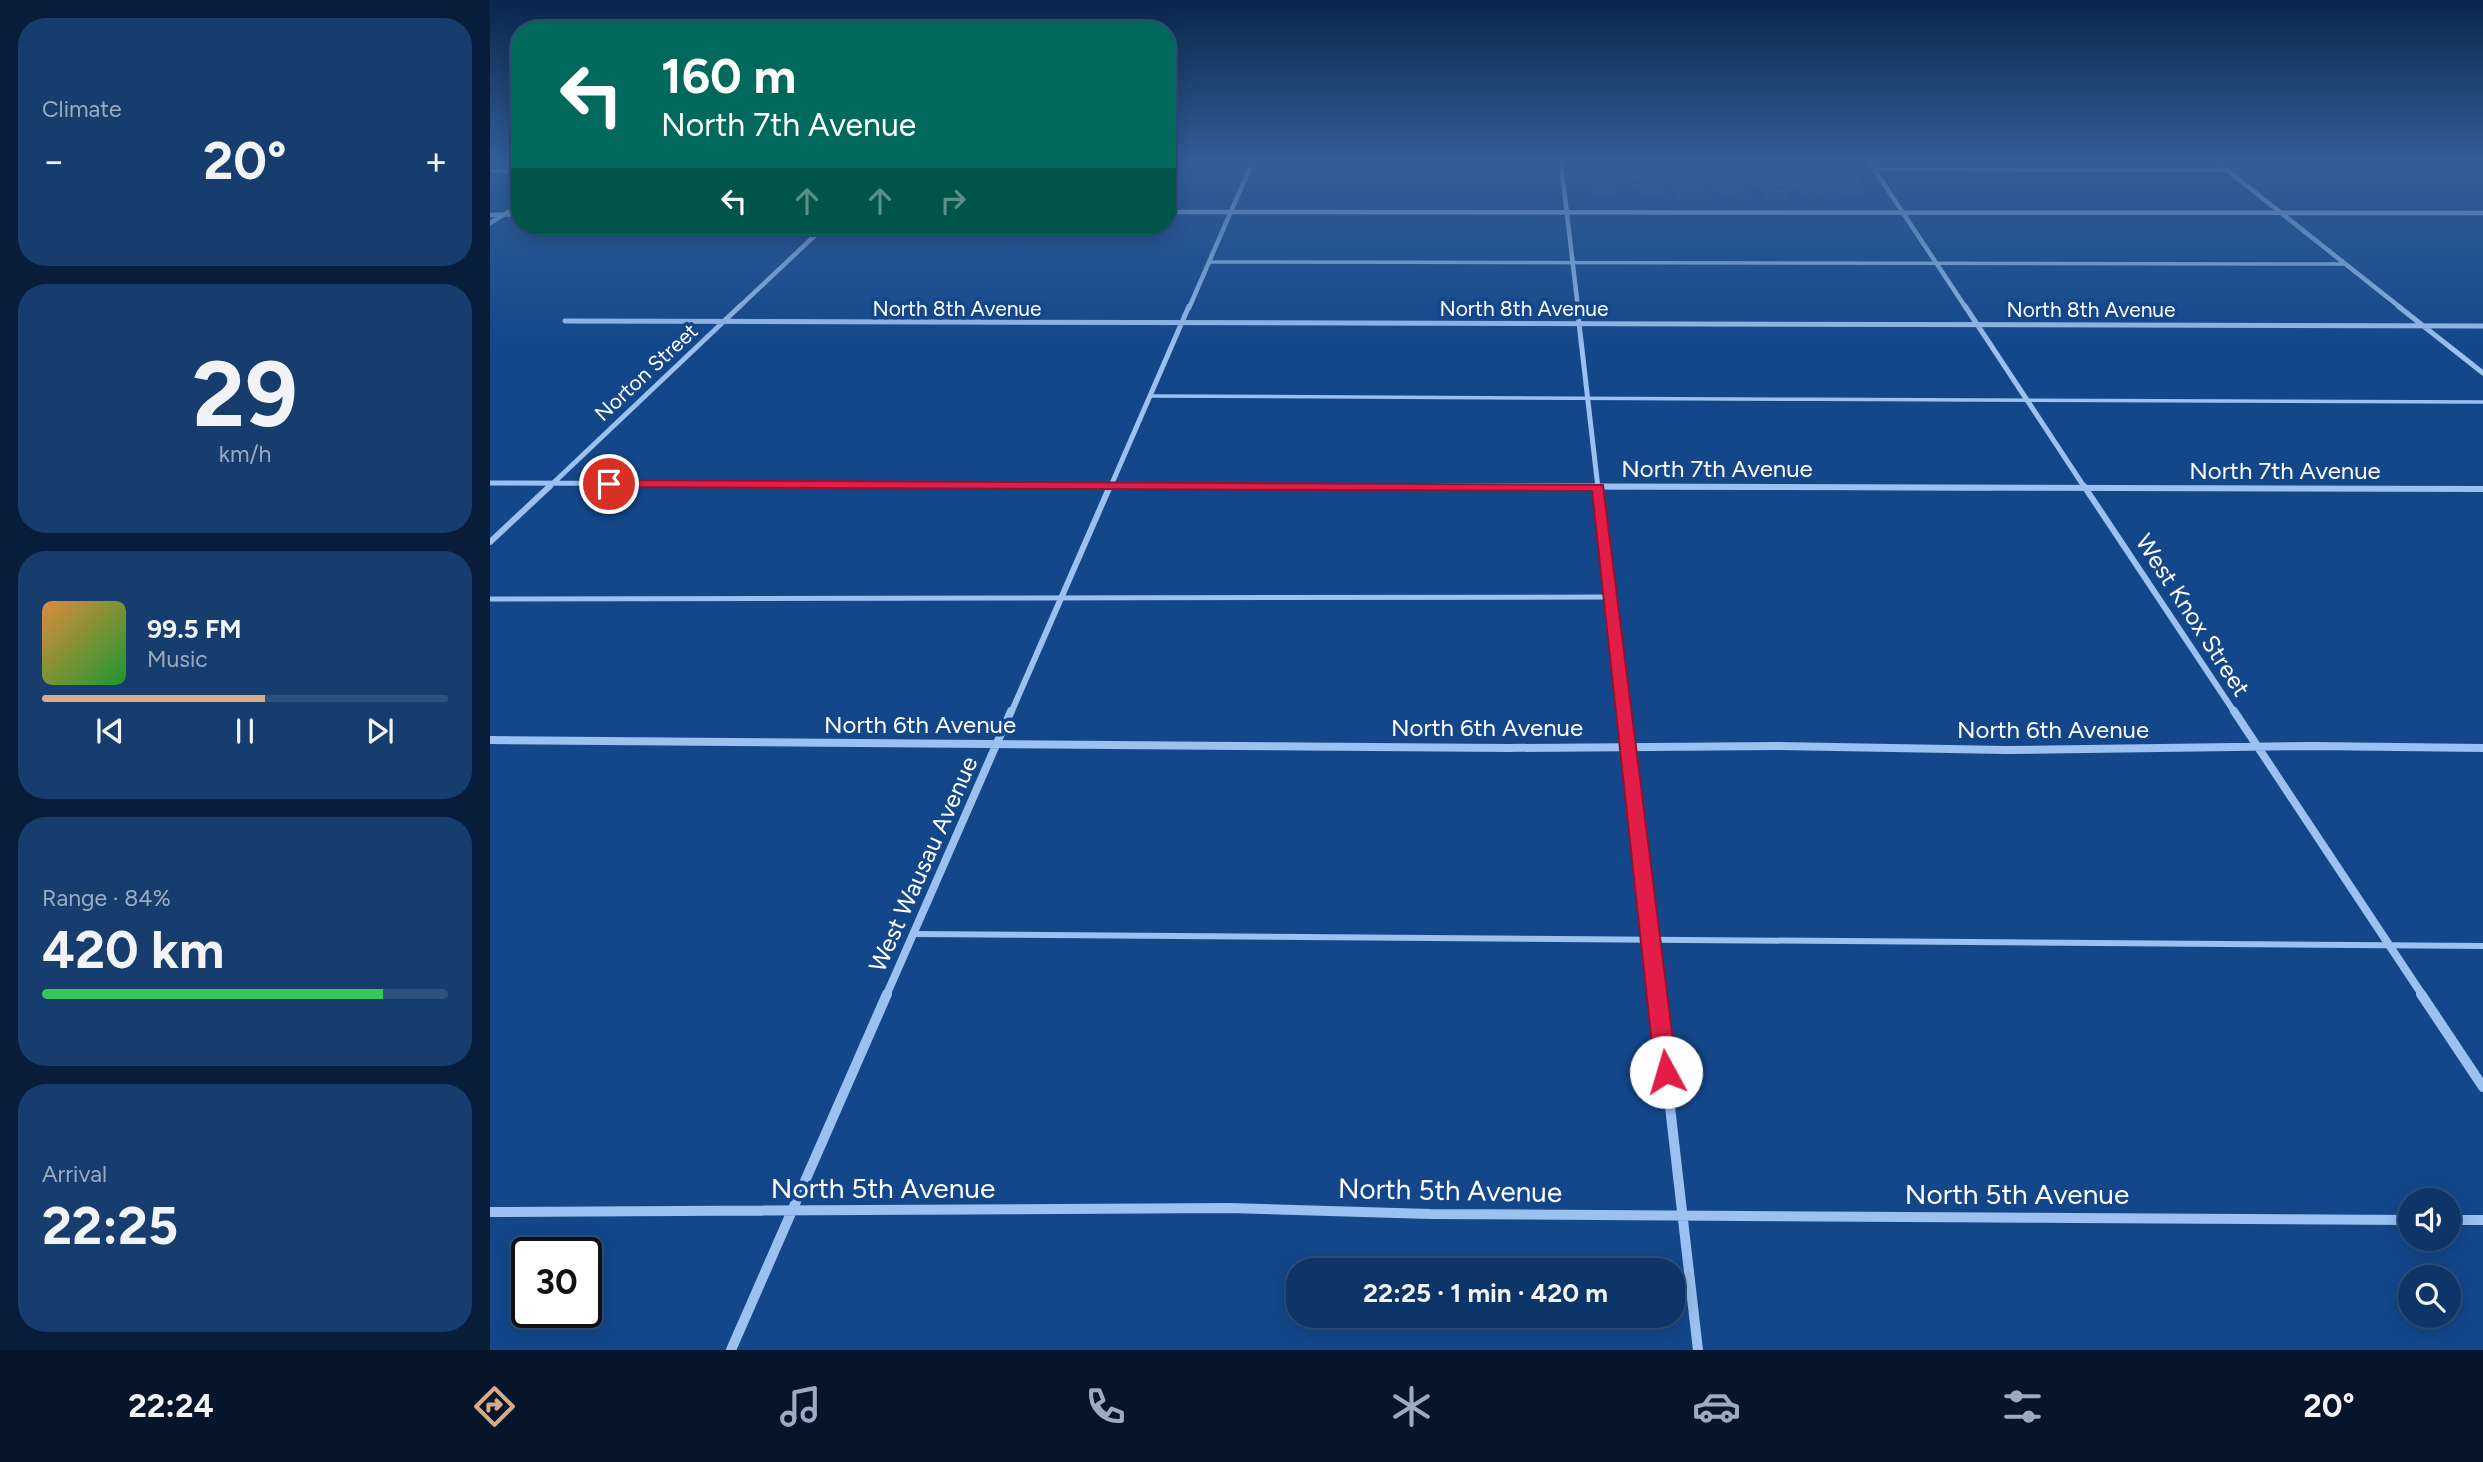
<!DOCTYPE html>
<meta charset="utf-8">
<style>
body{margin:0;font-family:Figtree,sans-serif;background:#173d6e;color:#f1f3f6;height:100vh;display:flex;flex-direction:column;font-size:26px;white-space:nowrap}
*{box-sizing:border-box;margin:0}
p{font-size:23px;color:#9babc0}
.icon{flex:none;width:38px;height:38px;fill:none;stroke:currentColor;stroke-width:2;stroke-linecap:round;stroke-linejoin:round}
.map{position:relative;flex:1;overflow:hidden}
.panel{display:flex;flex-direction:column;gap:18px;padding:18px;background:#081d39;width:490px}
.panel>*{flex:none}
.hud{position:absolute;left:21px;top:21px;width:665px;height:214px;border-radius:28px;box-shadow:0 4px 18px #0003,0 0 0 2px #2e507c;background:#00695c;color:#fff;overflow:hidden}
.tools{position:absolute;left:1908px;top:1188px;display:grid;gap:14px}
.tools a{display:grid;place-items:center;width:63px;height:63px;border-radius:50%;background:#0e3568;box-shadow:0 4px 18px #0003,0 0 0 2px #2e507c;font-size:35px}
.speed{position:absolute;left:21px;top:1237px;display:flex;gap:14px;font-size:35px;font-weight:700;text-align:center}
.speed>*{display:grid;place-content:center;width:91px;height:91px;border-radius:50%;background:#0e3568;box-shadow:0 4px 18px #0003,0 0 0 2px #2e507c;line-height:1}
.speed .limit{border:4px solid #111;border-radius:10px;background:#fff;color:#111}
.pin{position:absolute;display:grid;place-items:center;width:60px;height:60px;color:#fff;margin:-30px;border:4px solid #fff;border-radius:50%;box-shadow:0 2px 7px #0007}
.me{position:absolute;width:77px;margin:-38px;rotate:354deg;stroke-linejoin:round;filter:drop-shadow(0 0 5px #0008)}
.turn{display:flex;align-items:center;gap:24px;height:147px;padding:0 35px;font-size:32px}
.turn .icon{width:91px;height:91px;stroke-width:2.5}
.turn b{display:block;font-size:49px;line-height:60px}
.lanes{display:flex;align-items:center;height:66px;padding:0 35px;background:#0003;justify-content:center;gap:35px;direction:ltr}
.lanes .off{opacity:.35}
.big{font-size:52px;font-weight:700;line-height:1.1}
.panel .card{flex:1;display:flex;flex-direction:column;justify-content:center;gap:10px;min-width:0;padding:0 24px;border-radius:28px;background:#173d6e}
.panel .dial{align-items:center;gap:0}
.dial b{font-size:91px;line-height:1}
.song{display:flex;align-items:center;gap:21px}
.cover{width:84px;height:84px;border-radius:10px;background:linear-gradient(135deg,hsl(30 70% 55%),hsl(130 70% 35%))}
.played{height:7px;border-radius:4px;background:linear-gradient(90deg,#d6ab8b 55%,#2e507c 55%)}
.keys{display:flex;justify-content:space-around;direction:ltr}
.heat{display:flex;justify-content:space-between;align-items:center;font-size:38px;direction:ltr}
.charge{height:10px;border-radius:5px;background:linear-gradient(90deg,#34c759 84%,#2e507c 0)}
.trip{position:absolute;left:796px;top:1258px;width:399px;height:70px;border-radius:28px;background:#0e3568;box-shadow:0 4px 18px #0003,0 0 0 2px #2e507c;font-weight:700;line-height:70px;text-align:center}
.dock{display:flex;height:112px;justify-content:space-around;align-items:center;background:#06152a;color:#9babc0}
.dock .icon{width:49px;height:49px}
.dock .on{color:#d6ab8b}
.dock b{font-size:32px;color:#f1f3f6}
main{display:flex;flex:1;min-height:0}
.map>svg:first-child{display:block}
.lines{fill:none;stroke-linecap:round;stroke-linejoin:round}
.service-far2{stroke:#9ac1f0;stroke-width:3.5}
.service-far1{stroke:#9ac1f0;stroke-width:5}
.service{stroke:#9ac1f0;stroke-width:6}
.minor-far4{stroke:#9ac1f0;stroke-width:4.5}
.minor-far3{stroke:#9ac1f0;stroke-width:5}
.minor-far2{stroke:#9ac1f0;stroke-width:6}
.minor-far1{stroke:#9ac1f0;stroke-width:8}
.minor{stroke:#9ac1f0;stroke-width:10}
.wall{fill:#1c5191}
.building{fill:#215ea9;stroke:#174276;stroke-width:2}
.route{fill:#e11d48;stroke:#92132f;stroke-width:2}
.labels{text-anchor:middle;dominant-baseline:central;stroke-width:7;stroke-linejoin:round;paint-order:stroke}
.far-street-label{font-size:21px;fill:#fff;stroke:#13478a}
.street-label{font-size:24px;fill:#fff;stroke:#13478a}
.near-street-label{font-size:28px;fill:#fff;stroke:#13478a}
</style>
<main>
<section class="panel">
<div class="card"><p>Climate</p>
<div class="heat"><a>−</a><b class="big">20°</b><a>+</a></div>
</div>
<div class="card dial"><b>29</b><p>km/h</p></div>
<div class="card">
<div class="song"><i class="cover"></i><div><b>99.5 FM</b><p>Music</p></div></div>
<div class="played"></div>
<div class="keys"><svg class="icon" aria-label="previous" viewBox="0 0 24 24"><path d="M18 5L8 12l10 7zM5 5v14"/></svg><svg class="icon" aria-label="pause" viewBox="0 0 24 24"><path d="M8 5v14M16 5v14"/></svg><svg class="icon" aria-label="next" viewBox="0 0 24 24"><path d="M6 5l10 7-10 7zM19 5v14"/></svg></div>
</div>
<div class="card"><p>Range · 84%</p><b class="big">420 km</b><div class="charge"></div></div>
<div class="card"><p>Arrival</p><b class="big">22:25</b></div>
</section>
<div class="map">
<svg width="1993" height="1350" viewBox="0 0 1993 1350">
<rect width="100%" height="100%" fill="#13478a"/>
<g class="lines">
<path class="service-far2" d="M1384,169l352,1
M0,171h30
M719,262l1135,2
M660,396c444,5 889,2 1333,6"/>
<path class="service-far1" d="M0,599l1121,-2"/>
<path class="service" d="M423,934l1570,12"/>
<path class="minor-far4" d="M1071,163l17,145
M1380,163l96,145
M1728,163l183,145
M677,212l1316,1
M0,215l30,-1
M0,223l30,-18
M248,308l87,-82
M699,308l63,-145"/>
<path class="minor-far3" d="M1087,306l21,182
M1475,306l120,182
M1908,306l85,67
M75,321l1918,5
M0,483l1502,5
M58,488l192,-182
M620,488l79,-182"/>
<path class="minor-far2" d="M921,486l1072,3
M1108,486l26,227
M1594,486l151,227
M0,542l60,-56
M521,713l99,-227"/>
<path class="minor-far1" d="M1134,711l33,285
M1744,711l189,285
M0,740l1018,8 270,-2 228,4 306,-4 171,2
M396,996l125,-285"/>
<path class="minor" d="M1167,994l41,356
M1931,994l62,93
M0,1212l739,-4 201,6 980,6
M1958,1220h35
M241,1350l156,-356"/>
</g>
<path class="wall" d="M1213,163h20l-1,2h-18z
M1191,169l18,7v4l7,7 -1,12h-27l-2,-8 1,-12h5l-2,-4z
M1138,173l19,6 20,4 -1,11h-2v4h-24l-2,-11h-8l-3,-9z
M1336,173l16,1 23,8 -3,12h-1l-1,4h-20l-8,-13v-2h-3l-4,-5z
M1256,174l14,6 -1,6h-11l-3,-6z
M1272,176l24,5v-3l13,5 -1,6h-9l-2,10h-22l-5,-11z
M1106,178l30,2v6h-10l-1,11h-19l-1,-7z
M1235,179l22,8 -2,12 -19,-1 -3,-7z
M1310,179l29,7 -3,11h-7v3l-17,-2 -4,-7z
M1220,180l12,6 -1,5h-10l-2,-5z"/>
<path class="building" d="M1191,169h16l2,7h-16z
M1138,173h17l2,6h-8l1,2h-10z
M1336,173h15l1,1h-8l-1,4h-3z
M1256,174h11l3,6h-11z
M1344,174h20l11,8h-5l2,4h-20z
M1135,175l1,5h-11l-1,-4 -6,1v-1z
M1124,176l2,9 -19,1 -1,-8z
M1272,176h22l5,12h-22z
M1296,178h11l2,5h-10z
M1149,179h27l1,4 -4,-1 2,5h-24z
M1187,179l27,1 2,7h-27z
M1235,179l20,1 2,7h-20z
M1310,179h25l4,7h-9l1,2 -17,-2z
M1220,180h10l2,6h-10z"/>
<linearGradient id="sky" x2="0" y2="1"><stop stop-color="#0a274c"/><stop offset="0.46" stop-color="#335e98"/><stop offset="1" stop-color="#335e98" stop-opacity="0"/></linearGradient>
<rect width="1993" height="352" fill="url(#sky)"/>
<path class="route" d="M119,480l994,5 74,587 -3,8 -8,3 -8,-3 -3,-8 -63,-581 -988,-4 -2,-3z"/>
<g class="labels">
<g class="far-street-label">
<text x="467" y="308">North 8th Avenue</text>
<text x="1034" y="308">North 8th Avenue</text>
<text x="1601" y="309">North 8th Avenue</text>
<text transform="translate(156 372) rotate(-43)">Norton Street</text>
</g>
<g class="street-label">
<text x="1227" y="468">North 7th Avenue</text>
<text x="1795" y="470">North 7th Avenue</text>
<text transform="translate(1703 615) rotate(57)">West Knox Street</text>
<text x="430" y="724">North 6th Avenue</text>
<text x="997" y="727">North 6th Avenue</text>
<text x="1563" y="729">North 6th Avenue</text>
<text transform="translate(433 864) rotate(-66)">West Wausau Avenue</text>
</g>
<g class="near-street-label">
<text x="393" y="1188">North 5th Avenue</text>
<text transform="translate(960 1190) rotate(1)">North 5th Avenue</text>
<text x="1527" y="1194">North 5th Avenue</text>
</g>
</g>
</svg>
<div class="tools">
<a><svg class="icon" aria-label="sound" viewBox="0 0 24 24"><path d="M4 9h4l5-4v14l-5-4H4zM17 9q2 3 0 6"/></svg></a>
<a><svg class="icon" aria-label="search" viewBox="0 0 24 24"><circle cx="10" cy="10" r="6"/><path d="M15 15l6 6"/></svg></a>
</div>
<div class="speed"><div class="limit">30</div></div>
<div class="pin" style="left:119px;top:484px;background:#d93025"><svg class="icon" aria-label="arrive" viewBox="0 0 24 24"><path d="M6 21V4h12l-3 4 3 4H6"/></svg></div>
<svg class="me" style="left:1176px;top:1072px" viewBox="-20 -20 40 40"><circle r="19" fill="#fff"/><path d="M0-13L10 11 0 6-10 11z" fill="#e11d48"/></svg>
<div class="trip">22:25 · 1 min · 420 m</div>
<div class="hud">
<div class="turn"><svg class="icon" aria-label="left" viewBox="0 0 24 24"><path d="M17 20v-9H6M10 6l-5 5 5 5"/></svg><div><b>160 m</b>North 7th Avenue</div></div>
<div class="lanes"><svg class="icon" aria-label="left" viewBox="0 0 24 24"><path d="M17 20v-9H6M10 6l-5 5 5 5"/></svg><svg class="icon off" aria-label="ahead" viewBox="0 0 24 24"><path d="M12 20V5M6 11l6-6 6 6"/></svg><svg class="icon off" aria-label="ahead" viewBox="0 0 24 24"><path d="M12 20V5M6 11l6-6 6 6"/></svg><svg class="icon off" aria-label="right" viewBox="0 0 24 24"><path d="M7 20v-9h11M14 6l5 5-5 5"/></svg></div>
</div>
</div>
</main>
<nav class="dock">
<b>22:24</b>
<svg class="icon on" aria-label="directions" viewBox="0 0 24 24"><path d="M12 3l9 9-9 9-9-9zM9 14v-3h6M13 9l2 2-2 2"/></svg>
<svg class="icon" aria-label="music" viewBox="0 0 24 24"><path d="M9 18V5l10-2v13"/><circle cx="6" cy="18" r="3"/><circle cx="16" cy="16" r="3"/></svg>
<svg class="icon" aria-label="phone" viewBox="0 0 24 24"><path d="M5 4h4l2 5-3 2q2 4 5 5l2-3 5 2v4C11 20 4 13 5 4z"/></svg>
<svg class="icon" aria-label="climate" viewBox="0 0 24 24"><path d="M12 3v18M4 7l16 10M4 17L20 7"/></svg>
<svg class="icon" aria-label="car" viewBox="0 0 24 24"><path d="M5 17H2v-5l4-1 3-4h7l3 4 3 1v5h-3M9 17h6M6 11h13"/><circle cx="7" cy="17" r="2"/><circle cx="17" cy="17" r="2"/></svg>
<svg class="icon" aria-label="filters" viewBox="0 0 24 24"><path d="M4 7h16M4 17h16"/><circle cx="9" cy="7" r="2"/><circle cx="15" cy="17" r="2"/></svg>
<b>20°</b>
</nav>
